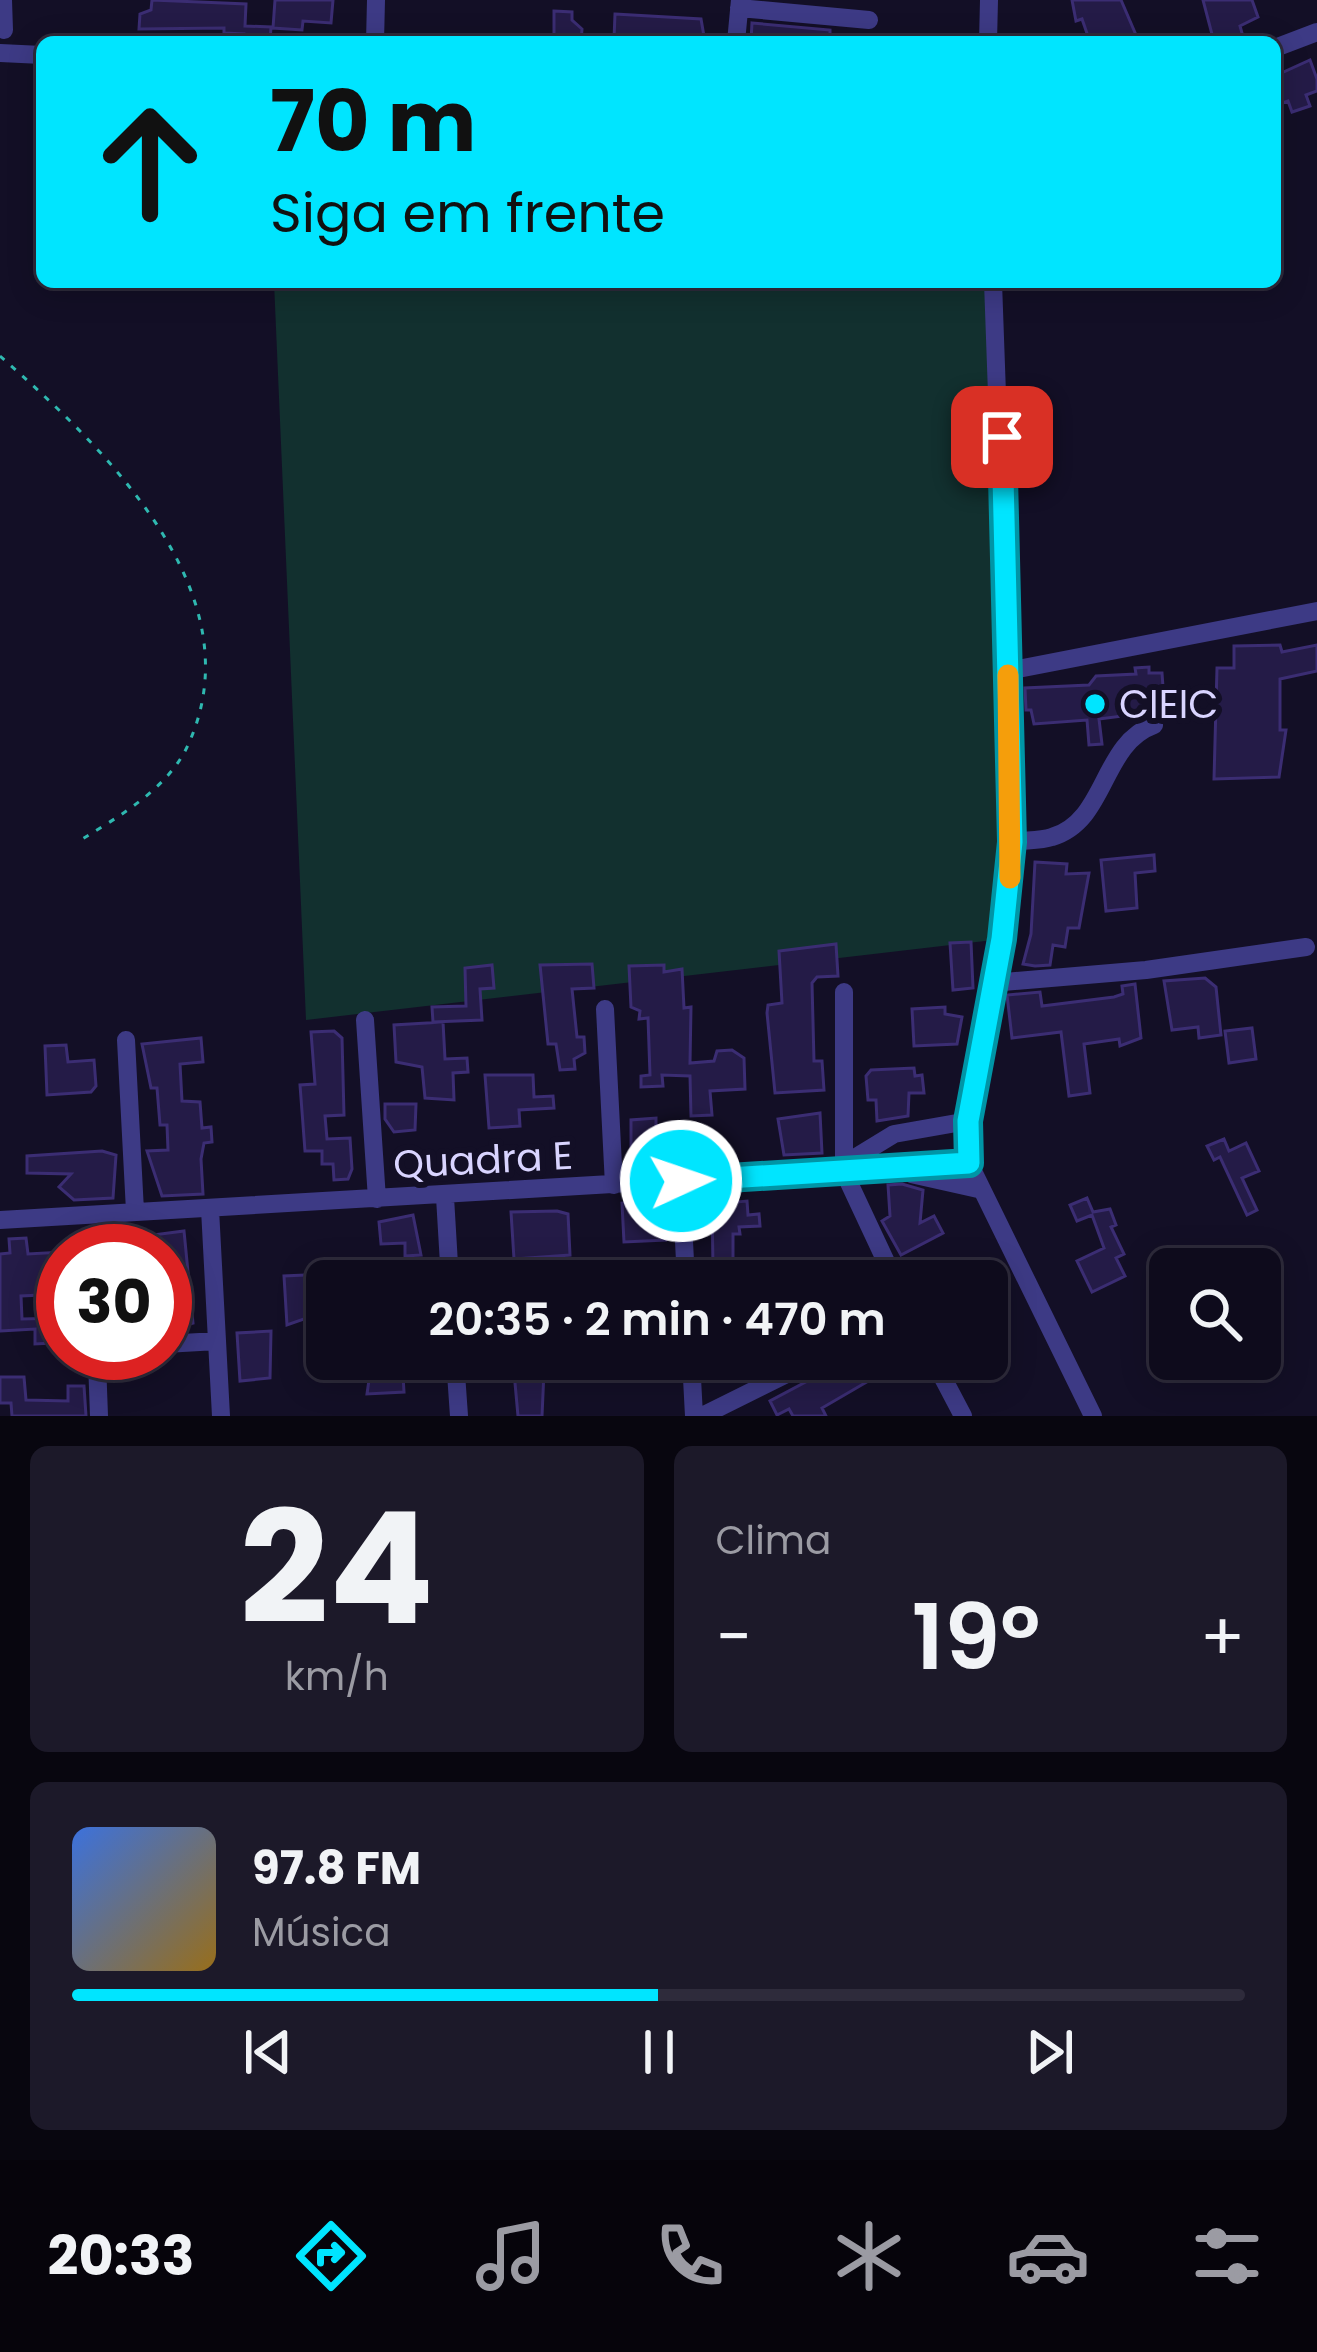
<!DOCTYPE html>
<html lang="pt">
<meta charset="utf-8">
<style>
body{margin:0;font-family:Poppins,sans-serif;background:#1c1929;color:#f1f3f6;height:100vh;display:flex;flex-direction:column;font-size:45px;white-space:nowrap}
*{box-sizing:border-box;margin:0}
p{font-size:39px;color:#9b9ba3}
.icon{flex:none;width:66px;height:66px;fill:none;stroke:currentColor;stroke-width:2;stroke-linecap:round;stroke-linejoin:round}
.map{position:relative;height:1416px;overflow:hidden}
.drawer{display:flex;flex-direction:column;gap:30px;padding:30px;background:#08060f;flex:1}
.drawer>*{flex:none}
.guide{position:absolute;left:36px;top:36px;width:1245px;height:252px;border-radius:18px;box-shadow:0 6px 30px #0003,0 0 0 3px #2e2b3b;background:#00e5ff;color:#111;overflow:hidden}
.controls{position:absolute;left:1149px;top:1248px;display:grid;gap:24px}
.controls a{display:grid;place-items:center;width:132px;height:132px;border-radius:18px;background:#0e0b1c;box-shadow:0 6px 30px #0003,0 0 0 3px #2e2b3b;font-size:60px}
.speed{position:absolute;left:36px;top:1224px;display:flex;gap:24px;font-size:60px;font-weight:700;text-align:center}
.speed>*{display:grid;place-content:center;width:156px;height:156px;border-radius:50%;background:#0e0b1c;box-shadow:0 6px 30px #0003,0 0 0 3px #2e2b3b;line-height:1}
.speed .limit{border:18px solid #d22;background:#fff;color:#111}
.pin{position:absolute;display:grid;place-items:center;width:102px;height:102px;color:#fff;margin:-51px;border-radius:24px;box-shadow:0 6px 18px #0006}
.me{position:absolute;width:132px;margin:-66px;rotate:87deg;stroke-linejoin:round;filter:drop-shadow(0 0 9px #0008)}
.turn{display:flex;align-items:center;gap:42px;height:252px;padding:0 36px;font-size:54px}
.turn .icon{width:156px;height:156px;stroke-width:2.5}
.turn b{display:block;font-size:84px;line-height:102px}
.big{font-size:90px;font-weight:600;line-height:1.1}
.drawer .widget{flex:1;display:flex;flex-direction:column;justify-content:center;gap:18px;min-width:0;padding:0 42px;border-radius:18px;background:#1c1929}
.drawer .dial{align-items:center;gap:0}
.dial b{font-size:156px;line-height:1}
.song{display:flex;align-items:center;gap:36px}
.cover{width:144px;height:144px;border-radius:18px;background:linear-gradient(135deg,hsl(220 70% 55%),hsl(40 70% 35%))}
.played{height:12px;border-radius:6px;background:linear-gradient(90deg,#00e5ff 50%,#2e2b3b 50%)}
.keys{display:flex;justify-content:space-around;direction:ltr}
.heat{display:flex;justify-content:space-between;align-items:center;font-size:66px;direction:ltr}
.drawer .tiles{flex:1;display:grid;gap:30px;grid-template-columns:1fr 1fr}
.widget:last-child{grid-column:span 2}
.trip{position:absolute;left:306px;top:1260px;width:702px;height:120px;border-radius:18px;background:#0e0b1c;box-shadow:0 6px 30px #0003,0 0 0 3px #2e2b3b;font-weight:600;line-height:120px;text-align:center}
.dock{display:flex;height:192px;justify-content:space-around;align-items:center;background:#06040b;color:#9b9ba3}
.dock .icon{width:84px;height:84px}
.dock .current{color:#00e5ff}
.dock b{font-size:54px;color:#f1f3f6}
.map>svg:first-child{display:block}
.green{fill:#12302f}
.building{fill:#241b47;stroke:#3b2d73;stroke-width:3}
.lines{fill:none;stroke-linecap:round;stroke-linejoin:round}
.path{stroke:#2fb8b0;stroke-width:3;stroke-dasharray:6 9;stroke-linecap:butt}
.minor{stroke:#3d3a85;stroke-width:18}
.route-casing{stroke:#0095a6;stroke-width:30}
.route{stroke:#00e5ff;stroke-width:21}
.slow{stroke:#f59e0b;stroke-width:21}
.poi-dot{fill:#00e5ff;stroke:#130f26;stroke-width:4.5}
.labels{text-anchor:middle;dominant-baseline:central;stroke-width:12;stroke-linejoin:round;paint-order:stroke}
.poi-label{font-size:39px;fill:#d9d4ff;stroke:#130f26;text-anchor:start}
.street-label{font-size:39px;fill:#d9d4ff;stroke:#130f26}
</style>
<div class="map">
<svg width="1317" height="1416" viewBox="0 0 1317 1416">
<rect width="100%" height="100%" fill="#130f26"/>
<path class="green" d="M274,282h720l8,657 -696,81z"/>
<path class="building" d="M152,0l94,4 -1,22 26,1 -1,14 -26,-2v-5l-20,-1v-5l-85,1 1,-15 11,-4z
M275,0h58l-2,23 -28,-2 -1,9 -29,-2z
M1072,0h49l18,42h-49l-8,-23 -6,2z
M1203,0h49l6,17 -18,9 2,7 -11,4 1,5h-18z
M554,11l18,1v8l10,9 -1,13h-27z
M615,14l86,5 4,23 -91,-3z
M752,23l78,7v10l-79,1z
M1310,60l7,19v12l-11,4 4,11 -18,6 -4,-11 -13,5v-30z
M1280,645l2,7 35,-7v26l-37,8v51h6l-7,47 -65,2 3,-111h17v-22z
M1149,667v6h13l3,42 -12,-3 -54,7 3,25 -13,1 -2,-25 -53,4 -3,-14h-5l-1,-22 64,-3 7,-9 40,-2 -1,-6z
M1154,855l1,16 -20,2 2,35 -31,3 -5,-51z
M1035,862l32,2 -1,10 23,-1 -10,55h-11l-3,19 -12,-2 -3,20 -15,1 -12,-2 8,-30z
M971,942l2,46 -20,2 -3,-47z
M836,944l2,32 -21,1 -5,6 2,78h8l2,29 -49,3 -8,-80 1,-8 14,-2 -3,-52z
M592,964l2,24 -22,1 5,48h7l1,16 -11,6 1,10 -15,1 -4,-26h-8l-8,-79z
M492,965l2,23 -14,1 2,31 -49,2 -1,-15 34,-1 -1,-38z
M664,965v7l18,-3 2,39 7,-1 -1,56 24,-2 3,-10 15,-1 12,8 1,31 -35,2 2,24 -21,1 -1,-40 -28,-1 1,11 -22,1v-11l9,-1 -2,-57 -9,1 1,-8 -9,-4 -2,-41z
M1205,978l11,9 5,48 -22,3 -1,-11 -26,3 -8,-49z
M1135,984l6,54 -21,8 -1,-7 -35,5 6,49 -21,3 -8,-64 -49,6 -5,-43 33,-3 2,14 72,-9 9,-3 -1,-8z
M945,1007v7l17,3 -5,27 -43,2 -2,-37z
M443,1022l2,37 22,-1 1,14 -15,1 1,27 -29,-2 -3,-31 -26,-5 -2,-37z
M1252,1028l4,31 -27,4 -4,-32z
M334,1031l8,7 2,77 -19,1 2,23 23,-1 2,31 -4,10 -14,1 -1,-16h-11v-13h-17l-5,-66 15,-1 -4,-52z
M201,1038l2,24 -23,2 2,37 18,1 2,26 9,-1 1,15 -8,1 -3,16 2,35 -41,2 -15,-45 21,-1 -1,-25h-7l-3,-37h-6l-9,-44z
M66,1045l2,17 26,-2 2,26 -5,6 -44,3 -2,-49z
M914,1068l1,8 7,-1 2,18h-15l-1,23 -31,5 -1,-21h-8l-2,-24 5,-6z
M485,1075h48l1,22 19,-1 1,12 -35,2 1,16 -31,2z
M385,1104h31l-1,26 -21,2 -9,-13z
M820,1113l2,40 -38,2 -6,-36z
M656,1118v8l31,-2 1,30 -10,1 1,7h-16v-10l-32,3v-35z
M1224,1139l5,12 17,-8 13,28 -17,7 15,32 -10,5 -27,-58 -6,3 -7,-14z
M102,1151l14,4 -3,43 -39,2 -15,-13 12,-13 -44,-1v-17z
M902,1184l21,6 -3,33 14,-7 9,17 -42,22 -19,-34 8,-5 -2,-31z
M1087,1198l6,14 17,-3 6,16 -5,2 13,27 -8,4 9,18 -33,16 -15,-31 27,-13 -12,-33 -15,6 -7,-16z
M644,1201l16,2 9,13 1,19 -4,5 -42,2 -2,-39z
M747,1201l1,14 11,-1 1,12 -21,1 1,7h-7v47h-13l-7,-15 -1,-62z
M557,1211l11,3 2,41 -56,4 -3,-47z
M413,1215l8,40 -16,1v-13l-24,1 -2,-22z
M184,1231l9,92 -28,7v-79l-11,-2 -1,-14z
M26,1238l2,16 35,-2v42l-42,2 1,23 41,-1v10h-12l1,15 -17,1v-15l-35,2v-77l10,-1 -1,-14z
M327,1274v37l-40,14 -3,-49z
M271,1331l-1,47 -30,3 -3,-48z
M372,1359h30l2,33 -37,2z
M849,1359h34l6,10 -67,39 4,8h-33l-4,-7 -12,6 -7,-14z
M544,1371l-2,45h-24l-4,-44z
M0,1377h24l2,23 42,1v-15h16l2,30h-74l-1,-13h-11z"/>
<g class="lines">
<path class="path" d="M0,356c102,90 258,237 188,389 -20,44 -70,72 -109,96"/>
<path class="minor" d="M3,0l1,30
M739,8l130,12
M375,42l1,-42
M736,42l4,-42
M988,42l1,-42
M1275,48l42,-16
M0,53l42,2
M993,282l20,560 -11,97 -34,182 1,42 124,253
M1008,671l309,-60
M1013,842c12,-2 27,-1 39,-5 55,-16 49,-93 102,-112
M992,983l154,-13 160,-23
M844,992v180l51,109
M605,1009l9,176
M365,1020l12,179
M126,1040l9,171
M840,1167l54,-33 74,-13
M911,1174l67,15
M681,1181l5,100
M445,1197l5,84
M210,1209l11,207
M0,1220l969,-57
M165,1344l52,-3
M455,1359l4,57
M691,1359l3,57
M933,1359l30,57
M99,1416l-2,-55 4,-8
M702,1416l115,-57"/>
</g>
<g class="lines">
<defs>
<path id="route" d="M681,1181l288,-18 -1,-42 34,-182 10,-97 -10,-405"/>
</defs>
<use href="#route" class="route-casing"/>
<use href="#route" class="route"/>
<path class="slow" d="M1008,675l2,203"/>
</g>
<circle class="poi-dot" cx="1095" cy="704" r="12"/>
<g class="labels">
<g class="poi-label">
<text x="1119" y="704">CIEIC</text>
</g>
<g class="street-label">
<text transform="translate(483 1160) rotate(-3)">Quadra E</text>
</g>
</g>
</svg>
<div class="controls">
<a><svg class="icon" aria-label="search" viewBox="0 0 24 24"><circle cx="10" cy="10" r="6"/><path d="M15 15l6 6"/></svg></a>
</div>
<div class="speed"><div class="limit">30</div></div>
<div class="pin" style="left:1002px;top:437px;background:#d93025"><svg class="icon" aria-label="arrive" viewBox="0 0 24 24"><path d="M6 21V4h12l-3 4 3 4H6"/></svg></div>
<svg class="me" style="left:681px;top:1181px" viewBox="-20 -20 40 40"><circle r="17" fill="#00e5ff" stroke="#fff" stroke-width="3"/><path d="M0-11L8 9 0 5-8 9z" fill="#fff"/></svg>
<div class="trip">20:35 · 2 min · 470 m</div>
<div class="guide">
<div class="turn"><svg class="icon" aria-label="ahead" viewBox="0 0 24 24"><path d="M12 20V5M6 11l6-6 6 6"/></svg><div><b>70 m</b>Siga em frente</div></div>
</div>
</div>
<section class="drawer">
<div class="tiles">
<div class="widget dial"><b>24</b><p>km/h</p></div>
<div class="widget"><p>Clima</p>
<div class="heat"><a>−</a><b class="big">19°</b><a>+</a></div>
</div>
<div class="widget">
<div class="song"><i class="cover"></i><div><b>97.8 FM</b><p>Música</p></div></div>
<div class="played"></div>
<div class="keys"><svg class="icon" aria-label="previous" viewBox="0 0 24 24"><path d="M18 5L8 12l10 7zM5 5v14"/></svg><svg class="icon" aria-label="pause" viewBox="0 0 24 24"><path d="M8 5v14M16 5v14"/></svg><svg class="icon" aria-label="next" viewBox="0 0 24 24"><path d="M6 5l10 7-10 7zM19 5v14"/></svg></div>
</div>
</div>
</section>
<nav class="dock">
<b>20:33</b>
<svg class="icon current" aria-label="directions" viewBox="0 0 24 24"><path d="M12 3l9 9-9 9-9-9zM9 14v-3h6M13 9l2 2-2 2"/></svg>
<svg class="icon" aria-label="music" viewBox="0 0 24 24"><path d="M9 18V5l10-2v13"/><circle cx="6" cy="18" r="3"/><circle cx="16" cy="16" r="3"/></svg>
<svg class="icon" aria-label="phone" viewBox="0 0 24 24"><path d="M5 4h4l2 5-3 2q2 4 5 5l2-3 5 2v4C11 20 4 13 5 4z"/></svg>
<svg class="icon" aria-label="climate" viewBox="0 0 24 24"><path d="M12 3v18M4 7l16 10M4 17L20 7"/></svg>
<svg class="icon" aria-label="car" viewBox="0 0 24 24"><path d="M5 17H2v-5l4-1 3-4h7l3 4 3 1v5h-3M9 17h6M6 11h13"/><circle cx="7" cy="17" r="2"/><circle cx="17" cy="17" r="2"/></svg>
<svg class="icon" aria-label="filters" viewBox="0 0 24 24"><path d="M4 7h16M4 17h16"/><circle cx="9" cy="7" r="2"/><circle cx="15" cy="17" r="2"/></svg>
</nav>
